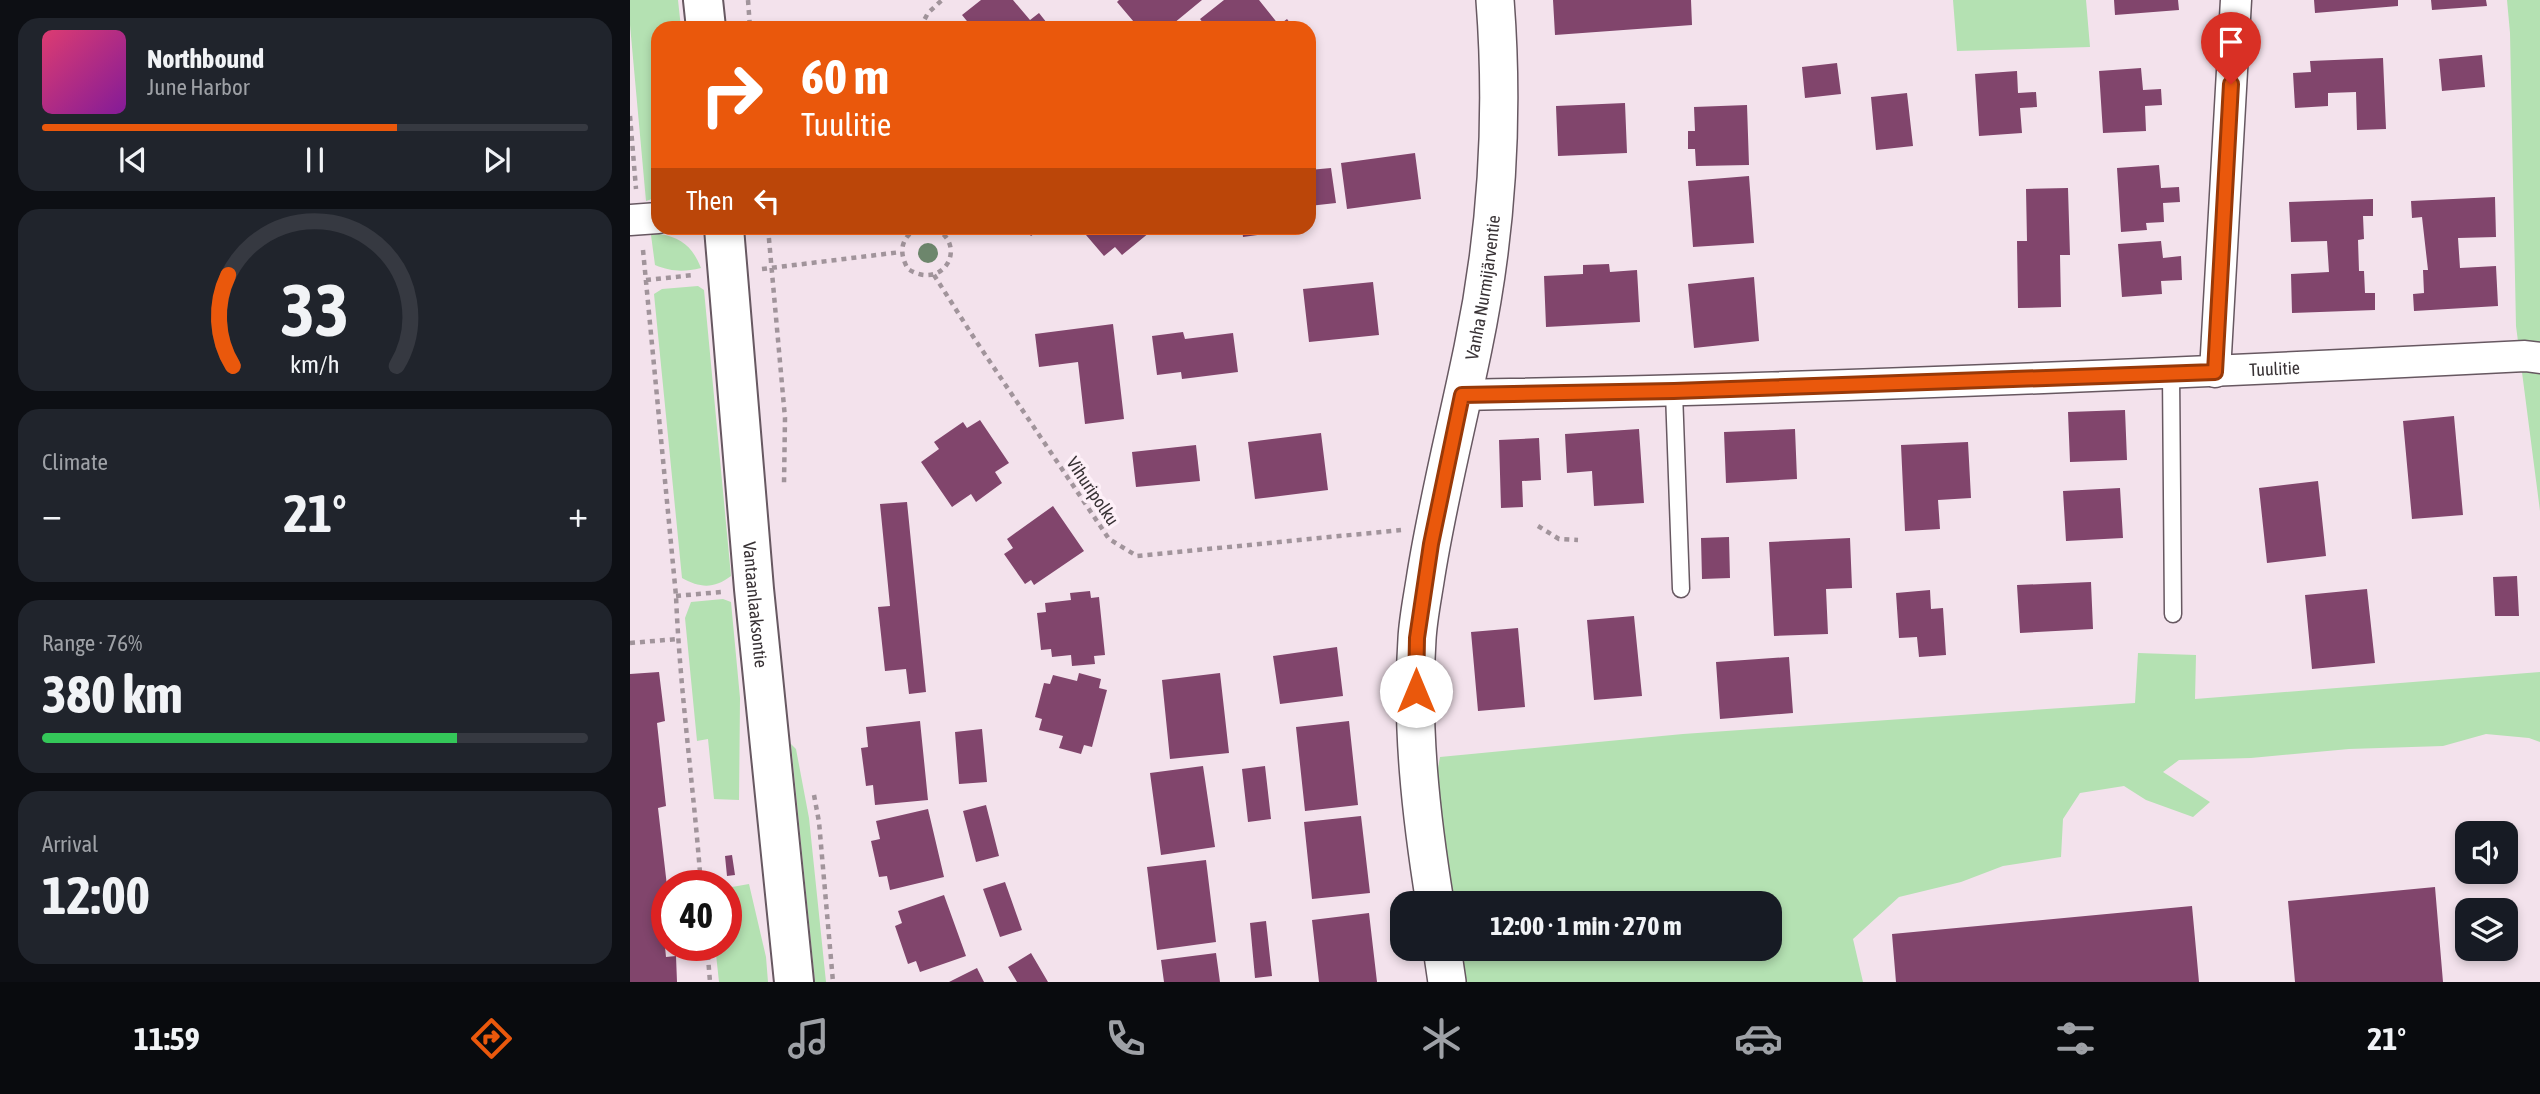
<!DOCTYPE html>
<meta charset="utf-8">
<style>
body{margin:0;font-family:"Asap Condensed",sans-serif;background:#20242c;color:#f1f3f6;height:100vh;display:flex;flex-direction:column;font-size:26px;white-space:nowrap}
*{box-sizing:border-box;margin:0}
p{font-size:23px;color:#9ea1a6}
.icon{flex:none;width:38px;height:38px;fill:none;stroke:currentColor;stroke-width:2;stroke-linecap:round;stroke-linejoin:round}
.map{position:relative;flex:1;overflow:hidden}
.panel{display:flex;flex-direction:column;gap:18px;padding:18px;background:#0d0f14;width:630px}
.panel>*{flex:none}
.hud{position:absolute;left:21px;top:21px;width:665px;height:214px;border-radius:21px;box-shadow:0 4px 10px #0003;background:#ea580c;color:#fff;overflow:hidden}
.tools{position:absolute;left:1825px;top:821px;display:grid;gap:14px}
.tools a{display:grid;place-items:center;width:63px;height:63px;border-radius:14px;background:#171b24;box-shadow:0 4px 10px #0003;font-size:35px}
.speed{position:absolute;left:21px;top:870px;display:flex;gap:14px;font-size:35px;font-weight:700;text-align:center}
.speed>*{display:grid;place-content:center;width:91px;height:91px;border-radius:50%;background:#171b24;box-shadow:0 4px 10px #0003;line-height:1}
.speed .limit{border:10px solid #d22;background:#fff;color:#111}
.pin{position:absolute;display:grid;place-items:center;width:60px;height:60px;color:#fff;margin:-72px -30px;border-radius:50% 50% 50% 0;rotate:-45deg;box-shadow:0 0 7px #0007}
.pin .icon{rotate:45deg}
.me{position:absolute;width:77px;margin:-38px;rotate:0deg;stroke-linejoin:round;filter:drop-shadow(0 0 5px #0008)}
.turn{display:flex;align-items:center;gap:24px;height:147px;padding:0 35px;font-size:32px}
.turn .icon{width:91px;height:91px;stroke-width:2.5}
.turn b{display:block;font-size:49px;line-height:60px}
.then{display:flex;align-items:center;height:66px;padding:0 35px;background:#0003;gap:14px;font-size:26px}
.big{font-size:52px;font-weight:700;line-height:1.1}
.panel .card{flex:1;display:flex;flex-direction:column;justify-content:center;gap:10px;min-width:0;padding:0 24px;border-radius:21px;background:#20242c}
.panel .dial{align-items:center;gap:0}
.dial svg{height:182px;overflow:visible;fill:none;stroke:#363941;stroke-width:7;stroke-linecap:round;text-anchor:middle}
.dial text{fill:#f1f3f6;stroke:none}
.song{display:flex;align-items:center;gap:21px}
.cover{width:84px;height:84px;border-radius:10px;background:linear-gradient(135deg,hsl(340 70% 55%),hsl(290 70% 35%))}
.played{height:7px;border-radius:4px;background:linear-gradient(90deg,#ea580c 65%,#363941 65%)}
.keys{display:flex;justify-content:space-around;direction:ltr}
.heat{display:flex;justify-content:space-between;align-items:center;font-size:38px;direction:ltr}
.charge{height:10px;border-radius:5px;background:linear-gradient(90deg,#34c759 76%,#363941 0)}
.trip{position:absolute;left:760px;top:891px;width:392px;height:70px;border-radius:21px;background:#171b24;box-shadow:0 4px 10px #0003;font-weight:700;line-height:70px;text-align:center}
.tab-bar{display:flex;height:112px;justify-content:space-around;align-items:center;background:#090b0e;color:#9ea1a6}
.tab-bar .icon{width:49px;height:49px}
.tab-bar .current{color:#ea580c}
.tab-bar b{font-size:32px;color:#f1f3f6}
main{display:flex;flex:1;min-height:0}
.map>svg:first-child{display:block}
.green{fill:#b4e1b2}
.building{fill:#81456c}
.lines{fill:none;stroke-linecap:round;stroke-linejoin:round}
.service-casing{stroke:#675861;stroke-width:19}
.minor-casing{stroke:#675861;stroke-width:33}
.tertiary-casing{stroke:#675861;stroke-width:40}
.secondary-casing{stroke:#675861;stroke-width:42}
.path{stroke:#a1949b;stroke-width:4.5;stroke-dasharray:5 5;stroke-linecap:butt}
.service{stroke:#fff;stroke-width:16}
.minor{stroke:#fff;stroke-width:30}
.tertiary{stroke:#fff;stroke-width:37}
.secondary{stroke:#fff;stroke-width:38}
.tree{fill:#6d866c}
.route-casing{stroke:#983908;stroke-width:18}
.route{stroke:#ea580c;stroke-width:12}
.labels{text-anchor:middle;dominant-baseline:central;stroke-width:7;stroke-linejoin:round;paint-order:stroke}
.street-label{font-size:18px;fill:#383235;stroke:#fef0f8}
</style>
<main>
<section class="panel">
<div class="card">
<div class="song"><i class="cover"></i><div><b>Northbound</b><p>June Harbor</p></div></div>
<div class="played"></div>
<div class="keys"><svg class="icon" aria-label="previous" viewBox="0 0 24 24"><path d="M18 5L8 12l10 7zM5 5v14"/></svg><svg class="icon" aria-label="pause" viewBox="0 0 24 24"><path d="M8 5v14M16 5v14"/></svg><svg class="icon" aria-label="next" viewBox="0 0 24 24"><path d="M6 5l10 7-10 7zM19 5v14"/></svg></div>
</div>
<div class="card dial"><svg viewBox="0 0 100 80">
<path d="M14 69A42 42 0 1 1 86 69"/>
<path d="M14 69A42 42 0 0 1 12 29" stroke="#ea580c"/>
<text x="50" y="56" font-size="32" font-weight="700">33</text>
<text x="50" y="72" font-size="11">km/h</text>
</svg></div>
<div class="card"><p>Climate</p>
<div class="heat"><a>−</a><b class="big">21°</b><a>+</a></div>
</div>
<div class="card"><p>Range · 76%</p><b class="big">380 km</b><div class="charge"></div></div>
<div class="card"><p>Arrival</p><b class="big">12:00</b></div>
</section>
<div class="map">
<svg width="1910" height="982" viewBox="0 0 1910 982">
<rect width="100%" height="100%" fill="#f3e2ec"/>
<path class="green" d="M0,0h48l3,28h-23v169l-12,4 -16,-176z
M1323,0h133l4,47 -133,4z
M1877,0h33v511l-24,-185 -6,-293z
M29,234c23,3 34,14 42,34 -17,4 -29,4 -46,-3l-4,-30z
M68,286l6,4 27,286c-17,13 -31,12 -49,2l-28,-284 8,-5z
M93,599l8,3 9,96 -1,102 -25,-1 -6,-60 -11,2 -12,-123 6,-16z
M1508,653l58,2 -1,44 345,-27v70l-11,-4 -43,-4 -43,12 -94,3 -98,9 -72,2 -16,12 47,30 -17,15 -47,-17 -22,-14 -44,7 -17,26 -2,38 -58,9 -42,16 -62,15 -46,42 10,43h-403l-5,-33 314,-1v-45h-321l-13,-119 5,-27 243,-23 452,-31z
M161,744l5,5 13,69 17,164h-11z
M119,884l17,73 2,25h-49l-4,-37h11v-57z"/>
<path class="building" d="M351,0h32l17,20 9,-7 12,15h-83l3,-2 -9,-11z
M489,0h83l-34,28h-29l-22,-26z
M594,0h35l20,25 8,-6 7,9h-87l-7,-9z
M923,0h138l1,25 -137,10z
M1484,0h64l1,10 -64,5z
M1684,0h84v6l-83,7z
M1801,0h55l1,6 -55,4z
M1852,55l3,32 -43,4 -3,-32z
M1753,58l3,71 -29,1 -1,-38 -28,1v13l-33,2 -2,-35 18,-1 -1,-11z
M1207,63l4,31 -36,4 -3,-31z
M1511,68l2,22 18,-1 1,16 -17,1 1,25 -43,2 -4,-62z
M1387,71l1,22 18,-1 1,15 -17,1 2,25 -43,3 -4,-62z
M1277,93l6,53 -37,4 -5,-53z
M995,103l2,50 -69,3 -2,-50z
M1117,105l2,60 -53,1 -1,-17h-7v-18h7l-1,-24z
M785,153l6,46 -74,10 -6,-46z
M1529,165l2,23 18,-1 1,15 -17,1 1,19 -18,1 1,7 -26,2 -4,-64z
M701,168l5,35 -27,3v-36z
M1119,176l5,67 -61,4 -5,-66z
M1438,188l2,67h-10l1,52 -43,1 -1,-67h10l-1,-52z
M1865,197l1,40 -38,1 2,30 36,-2 2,40 -84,5 -1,-17 11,-1 -1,-23h5l-6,-53 -10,1 -1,-17z
M1743,199v17h-10l1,23 -6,1 1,31h5l1,22h10v17l-83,3 -1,-39 38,-2 -2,-31 -36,1 -2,-40z
M394,228h18l-11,8z
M450,228h75l-33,27 -7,-8 -11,9z
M612,228h59v1l-58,8z
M1531,241l2,17 18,-2 1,24 -21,1 1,13 -40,3 -4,-53z
M979,264l1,8 27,-2 3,52 -94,5 -2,-51 39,-2v-9z
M1124,277l5,64 -65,7 -6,-64z
M743,282l6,53 -70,7 -6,-53z
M483,324l11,95 -39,5 -7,-62 -39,5 -4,-33z
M553,332l2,7 48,-6 5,39 -56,7 -1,-7 -24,3 -5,-39z
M1495,410l2,50 -57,2 -2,-50z
M1824,416l9,99 -51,4 -9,-98z
M350,420l29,43 -14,9 7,11 -26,19 -5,-8 -19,13 -31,-45 18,-13 -5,-7 29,-20 4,6z
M1009,429l5,74 -50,3 -2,-35 -25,2 -2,-39z
M1165,429l2,50 -71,4 -2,-51z
M691,433l7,57 -73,9 -7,-57z
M909,438l2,42 -19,1 1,26 -22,1 -2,-68z
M1338,442l3,56 -33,2 2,29 -35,2 -4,-86z
M566,445l4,36 -64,6 -4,-35z
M1688,481l8,75 -59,7 -8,-75z
M1490,488l3,50 -57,3 -3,-50z
M277,502l19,190 -17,2 -3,-25 -21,2 -7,-64 12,-1 -10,-102z
M423,506l31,45 -50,34 -3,-5 -6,4 -21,-30 9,-6 -6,-9z
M1099,537l1,41 -28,1 -1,-41z
M1220,538l2,50 -26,1 2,45 -54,2 -5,-94z
M1887,576l2,40h-24l-2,-39z
M1461,582l2,47 -73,4 -3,-48z
M1737,589l8,74 -63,6 -7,-74z
M1300,590l1,19 12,-1 3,47 -27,2 -2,-20 -18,1 -3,-45z
M460,591l1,7 8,-1 6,58 -11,1 1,8 -23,2 -1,-11 -19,2 -1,-8 -10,1 -4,-37 9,-1 -1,-9 26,-3 -1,-7z
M1004,616l8,80 -48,4 -7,-80z
M888,628l7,79 -47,4 -7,-79z
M707,647l6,49 -63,8 -7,-48z
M1159,657l4,56 -73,6 -4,-57z
M29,672l6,49 -8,2 9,83 -8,2 9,78v8l-7,1 6,62 10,-1 1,26h-47v-308z
M449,673l22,6 -2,9 8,2 -15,57 -8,-2 -3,9 -22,-6 4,-12 -24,-6 3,-11 -7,-2 9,-34 6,1 3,-9 24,6z
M590,673l9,80 -59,6 -8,-79z
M290,721l8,79 -53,5 -2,-20 -7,1 -5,-38 7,-1 -2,-20z
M719,721l9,84 -53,6 -9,-84z
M352,729l5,53 -28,2 -4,-52z
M573,766l12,81 -54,8 -11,-82z
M635,766l6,53 -23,3 -6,-53z
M356,805l13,51 -23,6 -13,-51z
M298,809l16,68 -54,13 -3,-14 -8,1 -8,-36 9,-2 -4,-18z
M731,816l9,77 -58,6 -8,-77z
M102,855l3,20 -8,1 -2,-20z
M576,860l10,82 -59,8 -10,-83z
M375,882l17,48 -22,7 -17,-48z
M1805,887l8,95h-148l-7,-81z
M314,895l22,61 -46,16 -4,-11 -8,3 -13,-38 7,-3 -4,-12z
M1562,906l7,76h-303l-4,-48z
M739,913l8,69h-58l-7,-62z
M636,921l6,55 -17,2 -5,-55z
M401,953l17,29h-31l-9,-15z
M586,953l4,29h-56l-3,-22z
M347,968l7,14h-35z"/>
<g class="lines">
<defs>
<path id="service" d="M1541,372l2,242
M1044,392l7,197"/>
<g id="minor">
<path d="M0,220l28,-2"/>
<path d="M1585,372l21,-372"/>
<path id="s1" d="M833,395c354,-6 708,-21 1062,-39l15,2"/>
</g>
<g id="tertiary">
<path id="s2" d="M805,903c-14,-87 -24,-176 -18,-264 1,-19 5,-39 8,-58 12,-78 32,-155 48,-233 24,-115 31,-231 22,-348"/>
<path d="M812,948l5,34"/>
</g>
<g id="secondary">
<path d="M73,0l3,28"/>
<path id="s3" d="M94,228l30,361 40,393"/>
</g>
</defs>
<use href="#service" class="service-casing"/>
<use href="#minor" class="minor-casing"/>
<use href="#tertiary" class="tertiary-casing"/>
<use href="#secondary" class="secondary-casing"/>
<path class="path" d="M118,0l2,28
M290,28l8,-15 14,-13
M0,116l6,73
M138,228l17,190 -1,66
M288,228c-17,9 -20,24 -10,41 36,23 61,-25 26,-41
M13,250l33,346c4,97 18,193 25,290
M132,269l139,-17
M304,275l42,66 133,198 28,17 264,-26
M16,280l48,-5
M908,526l21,13 19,1
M46,596l45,-4
M0,643l48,-4
M184,795l5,27 14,160
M77,945l3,37"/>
<use href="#service" class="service"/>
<use href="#minor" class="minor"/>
<use href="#tertiary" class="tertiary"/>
<use href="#secondary" class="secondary"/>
</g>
<circle class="tree" cx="298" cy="253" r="10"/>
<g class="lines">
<defs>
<path id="route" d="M786,691l1,-53 14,-94 31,-149 212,-4 541,-19 16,-288"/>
</defs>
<use href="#route" class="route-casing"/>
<use href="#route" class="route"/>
</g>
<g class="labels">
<g class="street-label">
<text stroke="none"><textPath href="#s2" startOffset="623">Vanha Nurmijärventie</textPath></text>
<text stroke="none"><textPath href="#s1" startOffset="812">Tuulitie</textPath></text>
<text transform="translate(463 491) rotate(56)">Vihuripolku</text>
<text stroke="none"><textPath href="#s3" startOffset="378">Vantaanlaaksontie</textPath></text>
</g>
</g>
</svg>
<div class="tools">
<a><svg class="icon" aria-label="sound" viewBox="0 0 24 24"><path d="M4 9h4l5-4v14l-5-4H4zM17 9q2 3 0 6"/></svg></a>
<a><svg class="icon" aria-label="layers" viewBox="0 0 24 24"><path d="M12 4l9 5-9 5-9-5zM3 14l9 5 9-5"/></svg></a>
</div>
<div class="speed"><div class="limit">40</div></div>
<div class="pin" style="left:1601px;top:84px;background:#d93025"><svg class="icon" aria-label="arrive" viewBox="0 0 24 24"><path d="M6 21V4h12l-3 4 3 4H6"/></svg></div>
<svg class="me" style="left:786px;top:691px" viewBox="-20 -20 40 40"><circle r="19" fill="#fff"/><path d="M0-13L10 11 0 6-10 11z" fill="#ea580c"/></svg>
<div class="trip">12:00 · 1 min · 270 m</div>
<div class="hud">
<div class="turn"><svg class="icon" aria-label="right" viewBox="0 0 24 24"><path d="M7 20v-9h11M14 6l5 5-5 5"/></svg><div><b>60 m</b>Tuulitie</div></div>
<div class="then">Then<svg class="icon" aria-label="left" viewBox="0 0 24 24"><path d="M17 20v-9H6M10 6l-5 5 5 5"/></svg></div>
</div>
</div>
</main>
<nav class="tab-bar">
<b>11:59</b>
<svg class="icon current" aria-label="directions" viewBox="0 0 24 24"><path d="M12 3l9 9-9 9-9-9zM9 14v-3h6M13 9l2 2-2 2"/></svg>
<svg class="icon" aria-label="music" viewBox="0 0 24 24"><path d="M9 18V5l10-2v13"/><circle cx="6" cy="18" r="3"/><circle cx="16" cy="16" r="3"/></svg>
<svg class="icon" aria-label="phone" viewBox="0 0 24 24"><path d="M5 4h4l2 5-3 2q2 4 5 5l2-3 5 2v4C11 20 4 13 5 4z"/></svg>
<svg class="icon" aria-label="climate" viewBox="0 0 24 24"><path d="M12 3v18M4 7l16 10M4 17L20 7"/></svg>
<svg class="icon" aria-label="car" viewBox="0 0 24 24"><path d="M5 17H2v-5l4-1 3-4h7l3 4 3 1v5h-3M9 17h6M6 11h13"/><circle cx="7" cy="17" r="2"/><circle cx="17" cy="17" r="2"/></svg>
<svg class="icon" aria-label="filters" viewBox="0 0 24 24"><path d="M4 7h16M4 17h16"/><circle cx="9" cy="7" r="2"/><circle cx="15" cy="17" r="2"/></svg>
<b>21°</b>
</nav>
